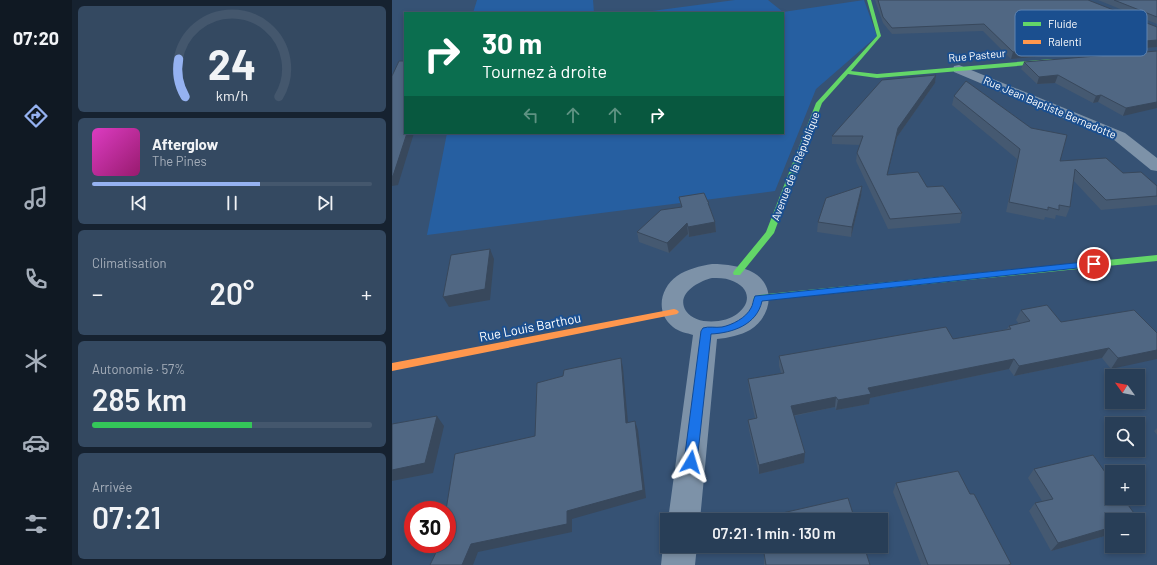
<!DOCTYPE html>
<html lang="fr">
<meta charset="utf-8">
<style>
body{margin:0;font-family:Barlow,sans-serif;background:#344961;color:#f1f3f6;height:100vh;display:flex;flex-direction:column;font-size:15px;white-space:nowrap}
*{box-sizing:border-box;margin:0}
p{font-size:13px;color:#a5aeba}
.icon{flex:none;width:22px;height:22px;fill:none;stroke:currentColor;stroke-width:2;stroke-linecap:round;stroke-linejoin:round}
.map{position:relative;flex:1;overflow:hidden}
.drawer{display:flex;flex-direction:column;gap:6px;padding:6px;background:#162230;width:320px}
.drawer>*{flex:none}
.banner{position:absolute;left:12px;top:12px;width:380px;height:122px;border-radius:0px;box-shadow:0 2px 6px #0003,0 0 0 1px #44576d;background:#0b6e4f;color:#fff;overflow:hidden}
.needle{width:26px;rotate:303deg}
.buttons{position:absolute;left:713px;top:369px;display:grid;gap:8px}
.buttons a{display:grid;place-items:center;width:40px;height:40px;border-radius:0px;background:#283e57;box-shadow:0 2px 6px #0003,0 0 0 1px #44576d;font-size:20px}
.speed{position:absolute;left:12px;top:501px;display:flex;gap:8px;font-size:20px;font-weight:700;text-align:center}
.speed>*{display:grid;place-content:center;width:52px;height:52px;border-radius:50%;background:#283e57;box-shadow:0 2px 6px #0003,0 0 0 1px #44576d;line-height:1}
.speed .limit{border:6px solid #d22;background:#fff;color:#111}
.pin{position:absolute;display:grid;place-items:center;width:34px;height:34px;color:#fff;margin:-17px;border:2px solid #fff;border-radius:50%;box-shadow:0 1px 4px #0007}
.me{position:absolute;width:44px;margin:-22px;rotate:7deg;stroke-linejoin:round;filter:drop-shadow(0 0 3px #0008)}
.turn{display:flex;align-items:center;gap:14px;height:84px;padding:0 12px;font-size:18px}
.turn .icon{width:52px;height:52px;stroke-width:2.5}
.turn b{display:block;font-size:28px;line-height:34px}
.lanes{display:flex;align-items:center;height:38px;padding:0 12px;background:#0003;justify-content:center;gap:20px;direction:ltr}
.lanes .off{opacity:.35}
.big{font-size:30px;font-weight:600;line-height:1.1}
.drawer .widget{flex:1;display:flex;flex-direction:column;justify-content:center;gap:6px;min-width:0;padding:0 14px;border-radius:6px;background:#344961}
.drawer .dial{align-items:center;gap:0}
.dial svg{height:104px;overflow:visible;fill:none;stroke:#44576d;stroke-width:7;stroke-linecap:round;text-anchor:middle}
.dial text{fill:#f1f3f6;stroke:none}
.song{display:flex;align-items:center;gap:12px}
.cover{width:48px;height:48px;border-radius:6px;background:linear-gradient(135deg,hsl(310 70% 55%),hsl(320 70% 35%))}
.played{height:4px;border-radius:2px;background:linear-gradient(90deg,#95b2f1 60%,#44576d 60%)}
.keys{display:flex;justify-content:space-around;direction:ltr}
.heat{display:flex;justify-content:space-between;align-items:center;font-size:22px;direction:ltr}
.charge{height:6px;border-radius:3px;background:linear-gradient(90deg,#34c759 57%,#44576d 0)}
.trip{position:absolute;left:268px;top:513px;width:228px;height:40px;border-radius:0px;background:#283e57;box-shadow:0 2px 6px #0003,0 0 0 1px #44576d;font-weight:600;line-height:40px;text-align:center}
main{display:flex;flex:1;min-height:0}
.dock{display:flex;flex-direction:column;width:72px;justify-content:space-around;align-items:center;background:#101923;color:#a5aeba}
.dock .icon{width:28px;height:28px}
.dock .active{color:#95b2f1}
.dock b{font-size:18px;color:#f1f3f6}
.map>svg:first-child{display:block}
.green{fill:#265fa1}
.lines{fill:none;stroke-linecap:round;stroke-linejoin:round}
.street{fill:#7d92a8;fill-rule:evenodd}
.fast{fill:#63d668;fill-rule:evenodd}
.slow{fill:#ff974d;fill-rule:evenodd}
.wall{fill:#455971}
.shaded-wall{fill:#38485c}
.building{fill:#506783;stroke:#38485c}
.route{fill:#1a73e8;stroke:#114b97}
.labels{text-anchor:middle;dominant-baseline:central;stroke-width:4;stroke-linejoin:round;paint-order:stroke}
.far-street-label{font-size:11px;fill:#fff;stroke:#1b4f8f}
.street-label{font-size:13px;fill:#fff;stroke:#1b4f8f}
.key{fill:#1b4f8f;stroke:#5f84b1;stroke-width:1}
.key-label{font-size:11px;fill:#fff}
</style>
<main>
<nav class="dock">
<b>07:20</b>
<svg class="icon active" aria-label="directions" viewBox="0 0 24 24"><path d="M12 3l9 9-9 9-9-9zM9 14v-3h6M13 9l2 2-2 2"/></svg>
<svg class="icon" aria-label="music" viewBox="0 0 24 24"><path d="M9 18V5l10-2v13"/><circle cx="6" cy="18" r="3"/><circle cx="16" cy="16" r="3"/></svg>
<svg class="icon" aria-label="phone" viewBox="0 0 24 24"><path d="M5 4h4l2 5-3 2q2 4 5 5l2-3 5 2v4C11 20 4 13 5 4z"/></svg>
<svg class="icon" aria-label="climate" viewBox="0 0 24 24"><path d="M12 3v18M4 7l16 10M4 17L20 7"/></svg>
<svg class="icon" aria-label="car" viewBox="0 0 24 24"><path d="M5 17H2v-5l4-1 3-4h7l3 4 3 1v5h-3M9 17h6M6 11h13"/><circle cx="7" cy="17" r="2"/><circle cx="17" cy="17" r="2"/></svg>
<svg class="icon" aria-label="filters" viewBox="0 0 24 24"><path d="M4 7h16M4 17h16"/><circle cx="9" cy="7" r="2"/><circle cx="15" cy="17" r="2"/></svg>
</nav>
<section class="drawer">
<div class="widget dial"><svg viewBox="0 0 100 80">
<path d="M14 69A42 42 0 1 1 86 69"/>
<path d="M14 69A42 42 0 0 1 9 40" stroke="#95b2f1"/>
<text x="50" y="56" font-size="32" font-weight="700">24</text>
<text x="50" y="72" font-size="11">km/h</text>
</svg></div>
<div class="widget">
<div class="song"><i class="cover"></i><div><b>Afterglow</b><p>The Pines</p></div></div>
<div class="played"></div>
<div class="keys"><svg class="icon" aria-label="previous" viewBox="0 0 24 24"><path d="M18 5L8 12l10 7zM5 5v14"/></svg><svg class="icon" aria-label="pause" viewBox="0 0 24 24"><path d="M8 5v14M16 5v14"/></svg><svg class="icon" aria-label="next" viewBox="0 0 24 24"><path d="M6 5l10 7-10 7zM19 5v14"/></svg></div>
</div>
<div class="widget"><p>Climatisation</p>
<div class="heat"><a>−</a><b class="big">20°</b><a>+</a></div>
</div>
<div class="widget"><p>Autonomie · 57%</p><b class="big">285 km</b><div class="charge"></div></div>
<div class="widget"><p>Arrivée</p><b class="big">07:21</b></div>
</section>
<div class="map">
<svg width="765" height="565" viewBox="0 0 765 565">
<rect width="100%" height="100%" fill="#365274"/>
<path class="green" d="M85,0h116l1,13h-121z
M343,0h33l15,12 81,-12 13,36 -61,53 -41,102 -348,44 20,-102h336v-120h-146z"/>
<g class="lines">
<path class="street" d="M567,65l166,68 32,25v13l-6,-1 -38,-31 -159,-67 -1,-3 1,-3z
M320,264c14,0 30,2 42,9 23,14 17,44 -4,57 -9,5 -22,8 -33,9l-17,181h-32l25,-185c-6,-2 -14,-3 -20,-8 -18,-14 -13,-39 4,-51 10,-7 23,-10 35,-12zM320,278c6,0 13,0 18,2 19,6 23,22 7,34 -11,9 -41,12 -51,-3 -11,-17 13,-30 26,-33z
M275,537v9h30l-2,19h-34l2,-19z"/>
<path class="fast" d="M475,0h4l10,36 -30,35 26,3 175,-15 3,2 -3,2 -175,15 -29,-4 -26,29 -48,130 -34,42h-6l-1,-2 1,-2 32,-39 50,-129 61,-67z
M765,255v6l-399,40 -5,-3 5,-3z"/>
<path class="slow" d="M282,309l3,1 2,2 -2,2 -285,57v-8z"/>
</g>
<path class="wall" d="M483,0h213l69,27v20l-146,12 -28,-28 -91,3 -9,-11z
M706,0h59v24z
M765,51l-34,65 -25,-14 -5,1 -38,-20 -18,1 -16,-15 3,-7z
M544,75l-1,8 -38,54 -10,37 40,13 35,26 -2,10 -72,6 -32,-68 1,-8 3,-8 -28,-1v-8z
M562,96l106,65 97,25v19l-56,5 -28,-30 -3,27 -4,10 -10,-2 -1,4 -10,-2 -1,3 -38,-8 11,-53 -65,-54z
M470,186l-1,10 -10,41 -34,-5 1,-10z
M287,197l31,11 5,14 1,10 -27,5 -1,-3 -19,19 -30,-11 -2,-10 44,-25z
M629,310l40,12 96,11 -46,36 -9,-11 -88,18 -5,-7 -139,29 -1,6 -33,6 -1,-3 -41,9 10,47 -45,11 -10,-44 -1,-10 7,-2 -6,-28 -1,-11 33,-6 -2,-7v-10l174,-17 54,-10 2,-3 10,-2 -3,-4z
M765,428v7l-3,-4z
M642,469l78,51v14l-61,17 -22,-40 6,-8 7,-2 -14,-23z
M504,483l74,11 41,70v1h-90l-28,-73z
M390,546h82l6,19h-106v-12l19,-4z"/>
<path class="shaded-wall" d="M765,40v7l-146,12 2,-7z
M544,75l-1,8 -38,54 -12,47 2,-9 11,-47z
M666,75l-3,8 -18,1 2,-7z
M709,95l-3,7 -5,1 3,-7z
M765,102v6l-34,8 3,-8z
M15,133h7l-16,52 -6,1v-10z
M470,186l-1,10 -10,41 1,-10z
M323,222l1,10 -27,5 -1,-10z
M295,223l1,11 -19,19 -2,-10z
M98,249l4,10 -4,41 -41,7 -6,-10z
M717,348l-7,10 -88,18 5,-10z
M765,350v9l-46,10 7,-11z
M229,358l2,10 6,65 -3,-10z
M622,359l-5,10 -139,29 -1,6 -33,6 2,-10 30,-12z
M444,397l-1,10 -44,9v-10z
M45,416l7,10 -11,47 -41,8v-11z
M243,421l3,9 8,68 -74,21v13l-94,20 -5,13h-11l9,-21 96,-33z
M413,453l-1,10 -45,11v-9z
M720,527v7l-61,17 7,-8z"/>
<path class="building" d="M486,0h210l69,27v13l-144,12 -29,-28 -92,4 -9,-11z
M722,0h43v17z
M765,51v51l-31,6 -25,-13 -5,1 -38,-21 -19,2 -15,-15z
M13,58v75h2l-14,43h-1v-100l7,-15h5z
M544,75l-38,53 -11,47 31,-3 9,15 16,-1 19,27 -72,6 -33,-66 6,-17h-31l50,-56z
M574,81l65,47 36,7 -7,26 46,-3 17,15 18,-1 16,14v10l-51,4 -31,-31 -5,38 -11,-2v5l-11,-3v3l-39,-8 11,-53 -66,-53z
M470,186l-10,41 -34,-5 8,-24z
M312,193l4,9h1l-1,1 7,19 -27,5 -1,-4 -20,20 -30,-11 24,-22 21,-3 -3,-10z
M98,249l-5,40 -42,8 8,-42z
M655,305l14,17 73,-12 23,23v17l-39,8 -9,-10 -90,18 -5,-7 -146,29 3,6 -33,6 -2,-3 -45,9 14,47 -46,12 -11,-45 9,-2 -9,-39 36,-6 -5,-17 167,-29 7,12 58,-10 -2,-3 21,-5 -9,-11z
M229,358l5,65 9,-2 8,69 -76,21v13l-96,20 -9,21h-32l10,-21h7v-34h-1l9,-56 80,-18 2,-53 26,-7 1,-6z
M45,416l-12,47 -33,7v-46z
M701,455l19,27v16h11l16,22h-27v7l-54,16 -23,-40 18,-4 -19,-30z
M566,471l12,23h4l37,70 -3,1h-80l-32,-82z
M456,498l7,22h-76l-1,-6z
M392,546h80l6,19h-104l-2,-12 21,-5z"/>
<path class="route" d="M702,261l3,1 2,2 -2,2 -335,35c-5,24 -30,32 -51,33l-14,128 -2,4 -4,1 -5,-1 -2,-4 17,-131 2,-3c6,-2 12,0 19,-1 10,-2 24,-9 29,-19 2,-3 2,-8 4,-12z"/>
<g class="labels">
<g class="far-street-label">
<text transform="translate(585 55) rotate(-5)">Rue Pasteur</text>
<text transform="translate(658 107) rotate(23)">Rue Jean Baptiste Bernadotte</text>
<text transform="translate(403 166) rotate(-69)">Avenue de la République</text>
</g>
<g class="street-label">
<text transform="translate(138 327) rotate(-11)">Rue Louis Barthou</text>
</g>
</g>
<rect x="623" y="10" width="132" height="46" rx="6" class="key"/>
<rect x="631" y="22" width="18" height="4" fill="#63d668"/>
<rect x="631" y="40" width="18" height="4" fill="#ff974d"/>
<g class="key-label">
<text x="656" y="28">Fluide</text>
<text x="656" y="46">Ralenti</text>
</g>
</svg>
<div class="buttons">
<a><svg class="needle" viewBox="-14 -14 28 28"><path d="M0-13l5 13h-10z" fill="#e53935"/><path d="M0 13l5-13h-10z" fill="#a5aeba"/></svg></a>
<a><svg class="icon" aria-label="search" viewBox="0 0 24 24"><circle cx="10" cy="10" r="6"/><path d="M15 15l6 6"/></svg></a>
<a>+</a>
<a>−</a>
</div>
<div class="speed"><div class="limit">30</div></div>
<div class="pin" style="left:702px;top:264px;background:#d93025"><svg class="icon" aria-label="arrive" viewBox="0 0 24 24"><path d="M6 21V4h12l-3 4 3 4H6"/></svg></div>
<svg class="me" style="left:299px;top:462px" viewBox="-20 -20 40 40"><path d="M0-17L14 15 0 8-14 15z" fill="#1a73e8" stroke="#fff" stroke-width="4"/></svg>
<div class="trip">07:21 · 1 min · 130 m</div>
<div class="banner">
<div class="turn"><svg class="icon" aria-label="right" viewBox="0 0 24 24"><path d="M7 20v-9h11M14 6l5 5-5 5"/></svg><div><b>30 m</b>Tournez à droite</div></div>
<div class="lanes"><svg class="icon off" aria-label="left" viewBox="0 0 24 24"><path d="M17 20v-9H6M10 6l-5 5 5 5"/></svg><svg class="icon off" aria-label="ahead" viewBox="0 0 24 24"><path d="M12 20V5M6 11l6-6 6 6"/></svg><svg class="icon off" aria-label="ahead" viewBox="0 0 24 24"><path d="M12 20V5M6 11l6-6 6 6"/></svg><svg class="icon" aria-label="right" viewBox="0 0 24 24"><path d="M7 20v-9h11M14 6l5 5-5 5"/></svg></div>
</div>
</div>
</main>
